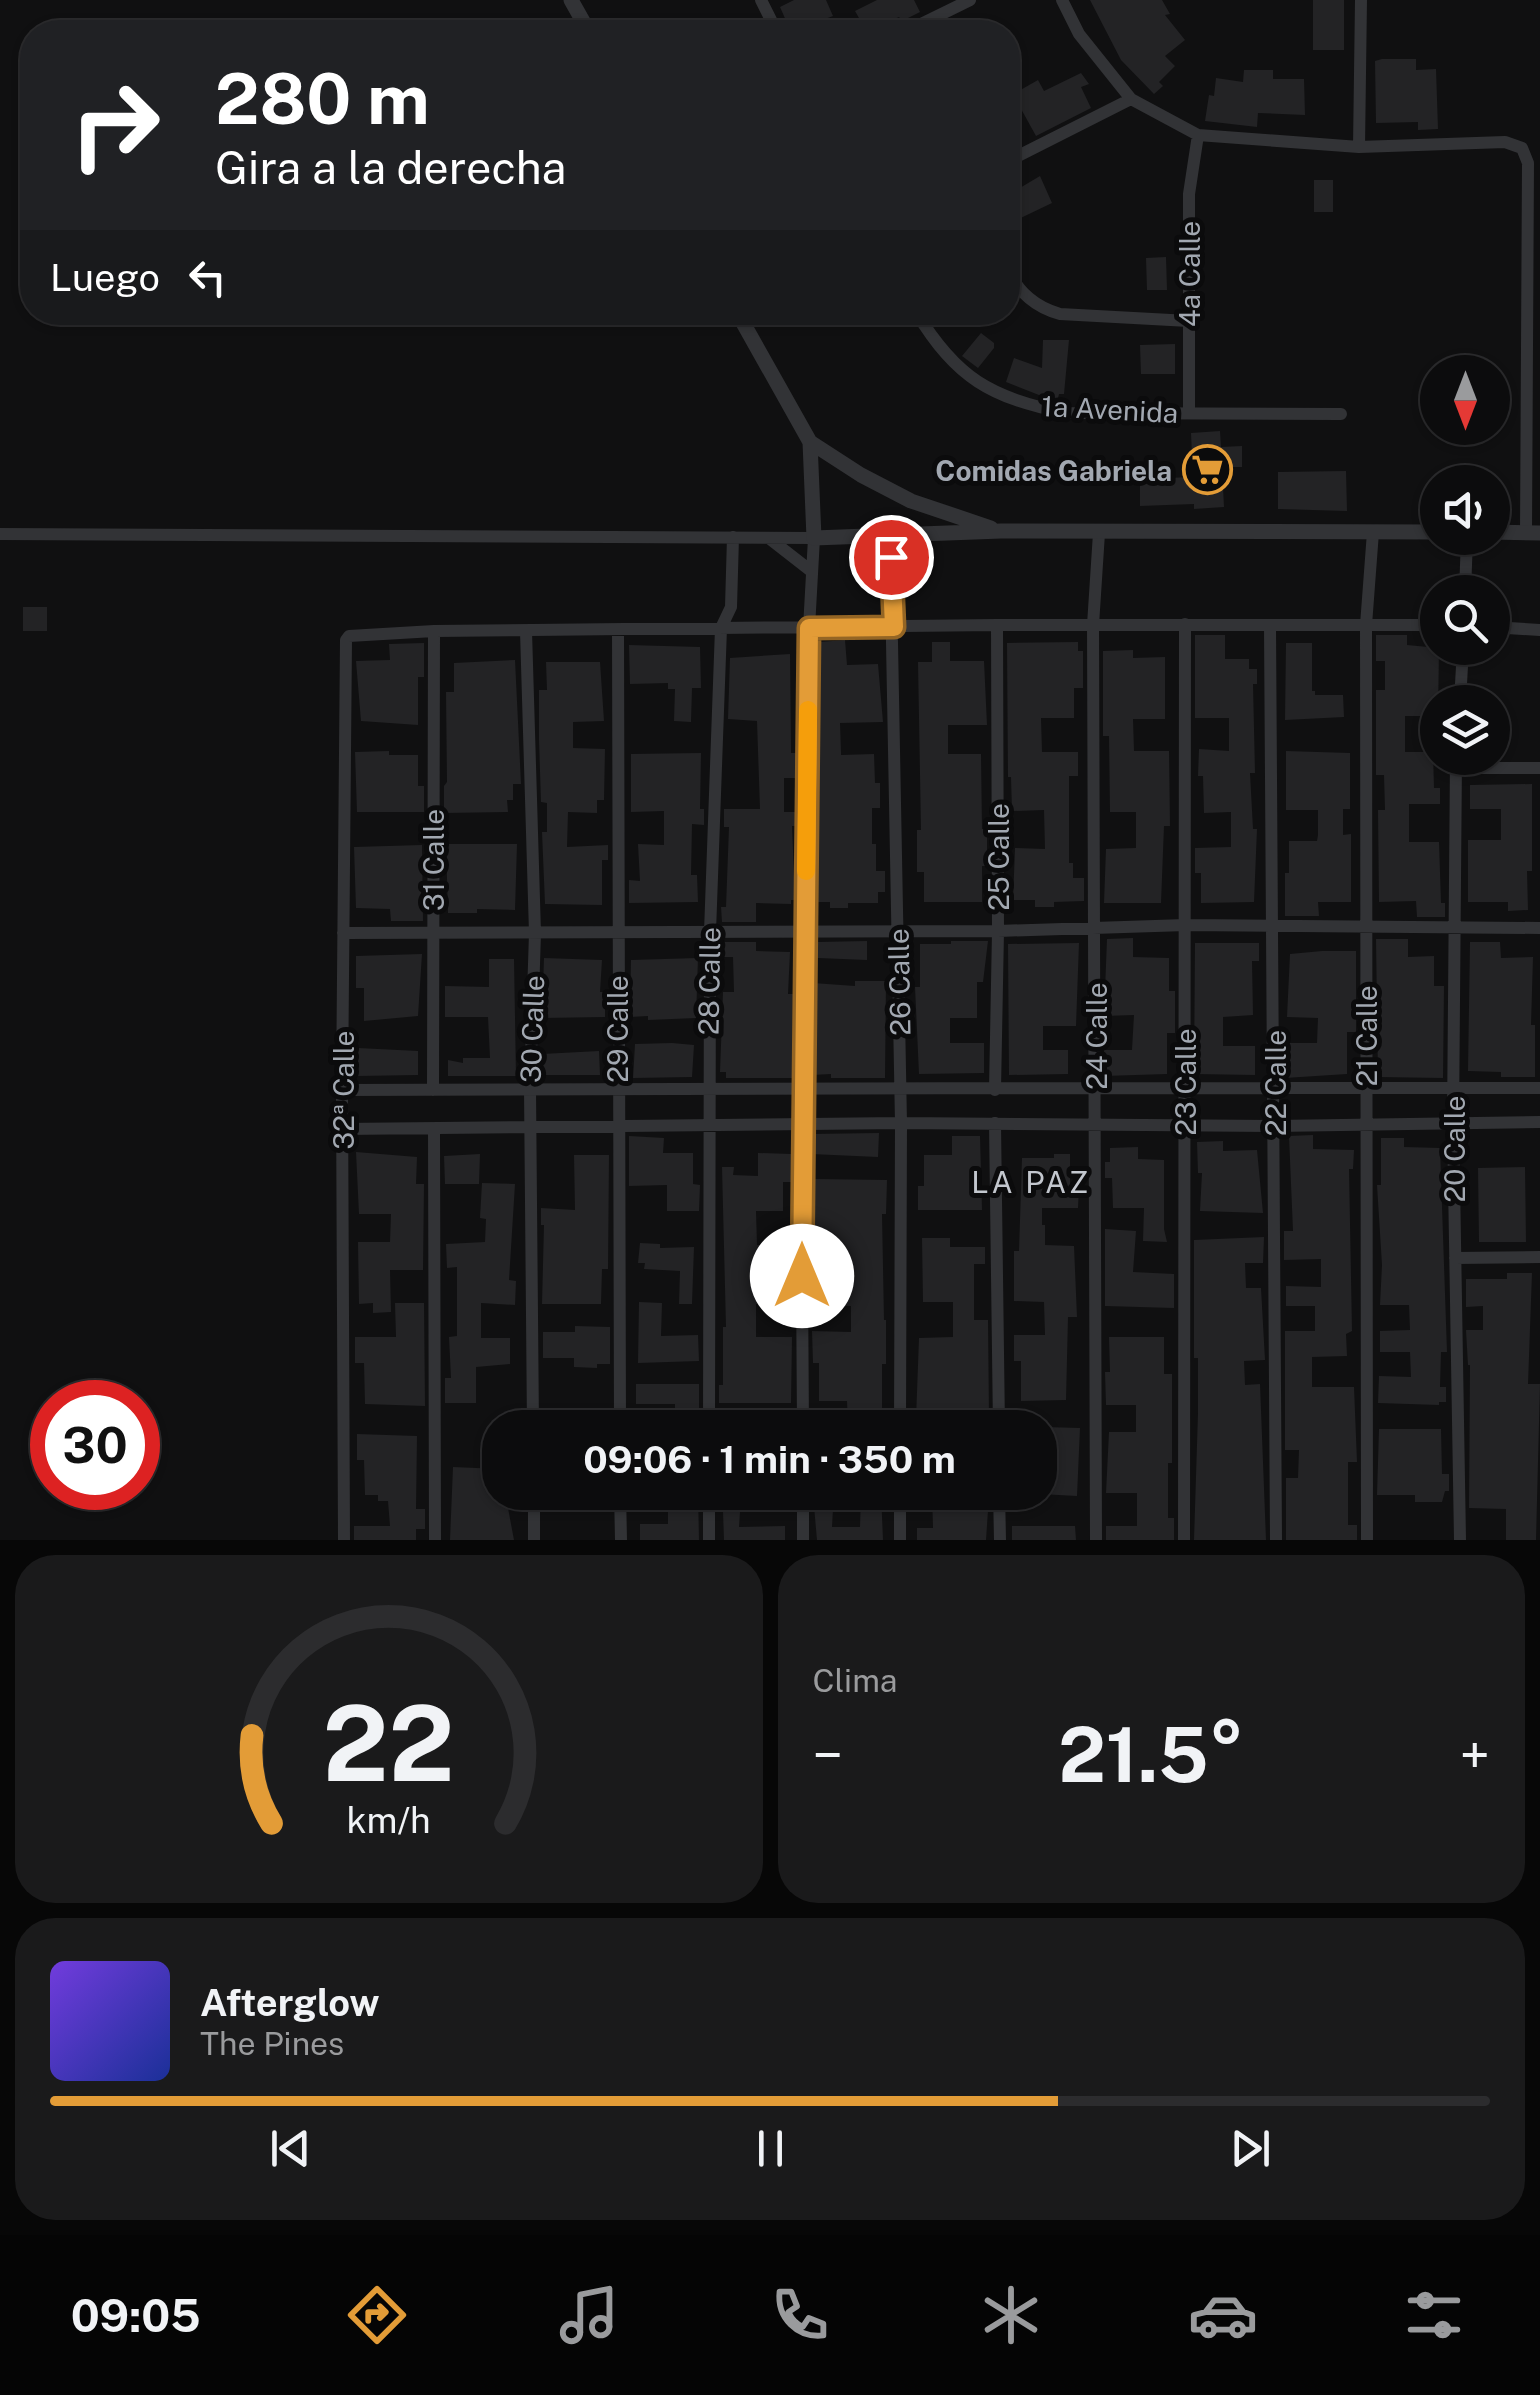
<!DOCTYPE html>
<html lang="es">
<meta charset="utf-8">
<style>
body{margin:0;font-family:"Public Sans",sans-serif;background:#1a1a1b;color:#f1f3f6;height:100vh;display:flex;flex-direction:column;font-size:38px;white-space:nowrap}
*{box-sizing:border-box;margin:0}
p{font-size:32px;color:#9a9b9d}
.icon{flex:none;width:55px;height:55px;fill:none;stroke:currentColor;stroke-width:2;stroke-linecap:round;stroke-linejoin:round}
.map{position:relative;height:1540px;overflow:hidden}
.sheet{display:flex;flex-direction:column;gap:15px;padding:15px;background:#070707;flex:1}
.sheet>*{flex:none}
.hud{position:absolute;left:20px;top:20px;width:1000px;height:305px;border-radius:40px;box-shadow:0 2px 8px #0004,0 0 0 2px #2c2c2e;background:#202124;color:#fff;overflow:hidden}
.needle{width:65px;rotate:180deg}
.controls{position:absolute;left:1420px;top:355px;display:grid;gap:20px}
.controls a{display:grid;place-items:center;width:90px;height:90px;border-radius:50%;background:#0c0c0d;box-shadow:0 2px 8px #0004,0 0 0 2px #2c2c2e;font-size:50px}
.speed{position:absolute;left:30px;top:1380px;display:flex;gap:20px;font-size:50px;font-weight:700;text-align:center}
.speed>*{display:grid;place-content:center;width:130px;height:130px;border-radius:50%;background:#0c0c0d;box-shadow:0 2px 8px #0004,0 0 0 2px #2c2c2e;line-height:1}
.speed .limit{border:15px solid #d22;background:#fff;color:#111}
.pin{position:absolute;display:grid;place-items:center;width:85px;height:85px;color:#fff;margin:-42px;border:5px solid #fff;border-radius:50%;box-shadow:0 2px 10px #0007}
.me{position:absolute;width:110px;margin:-55px;rotate:0deg;stroke-linejoin:round;filter:drop-shadow(0 0 8px #0008)}
.turn{display:flex;align-items:center;gap:35px;height:210px;padding:0 30px;font-size:45px}
.turn .icon{width:130px;height:130px;stroke-width:2.5}
.turn b{display:block;font-size:70px;line-height:85px}
.then{display:flex;align-items:center;height:95px;padding:0 30px;background:#0003;gap:20px;font-size:38px}
.big{font-size:75px;font-weight:700;line-height:1.1}
.sheet .card{flex:1;display:flex;flex-direction:column;justify-content:center;gap:15px;min-width:0;padding:0 35px;border-radius:40px;background:#1a1a1b}
.sheet .dial{align-items:center;gap:0}
.dial svg{height:260px;overflow:visible;fill:none;stroke:#2c2c2e;stroke-width:7;stroke-linecap:round;text-anchor:middle}
.dial text{fill:#f1f3f6;stroke:none}
.song{display:flex;align-items:center;gap:30px}
.cover{width:120px;height:120px;border-radius:15px;background:linear-gradient(135deg,hsl(260 70% 55%),hsl(230 70% 35%))}
.played{height:10px;border-radius:5px;background:linear-gradient(90deg,#e39c37 70%,#2c2c2e 70%)}
.keys{display:flex;justify-content:space-around;direction:ltr}
.heat{display:flex;justify-content:space-between;align-items:center;font-size:55px;direction:ltr}
.sheet .tiles{flex:1;display:grid;gap:15px;grid-template-columns:1fr 1fr}
.card:last-child{grid-column:span 2}
.trip{position:absolute;left:482px;top:1410px;width:575px;height:100px;border-radius:40px;background:#0c0c0d;box-shadow:0 2px 8px #0004,0 0 0 2px #2c2c2e;font-weight:700;line-height:100px;text-align:center}
.dock{display:flex;height:160px;justify-content:space-around;align-items:center;background:#050505;color:#9a9b9d}
.dock .icon{width:70px;height:70px}
.dock .active{color:#e39c37}
.dock b{font-size:45px;color:#f1f3f6}
.map>svg:first-child{display:block}
.building{fill:#232325}
.lines{fill:none;stroke-linecap:round;stroke-linejoin:round}
.minor{stroke:#323336;stroke-width:12}
.tertiary{stroke:#323336;stroke-width:15}
.route-casing{stroke:#946524;stroke-width:25}
.route{stroke:#e39c37;stroke-width:18}
.slow{stroke:#f59e0b;stroke-width:18}
.labels{text-anchor:middle;dominant-baseline:central;stroke-width:10;stroke-linejoin:round;paint-order:stroke}
.street-label{font-size:28px;fill:#a2a8b1;stroke:#0b0b0c}
.poi-label{font-size:28px;font-weight:bold;fill:#a2a8b1;stroke:#0b0b0c;text-anchor:end}
.neighbourhood-label{font-size:30px;letter-spacing:2.5px;fill:#c3c7ce;stroke:#0b0b0c}
</style>
<div class="map">
<svg width="1540" height="1540" viewBox="0 0 1540 1540">
<rect width="100%" height="100%" fill="#101011"/>
<path class="building" d="M794,0h32l7,16 -42,16 -11,-25z
M877,0h37l6,12 -18,9 -3,-4 -32,15 -12,-21z
M1090,0h72l8,14 -5,1 20,25 -20,16 10,10 -16,16 4,4 -9,8 -33,-34z
M1313,0h31v50h-31z
M1382,59h34v11l20,-1 2,60 -20,1v-8l-42,1 -1,-62z
M1244,70h29v9h31l1,36 -47,-2 -1,14 -52,-6 4,-26 5,1 2,-18 27,4z
M1081,73l8,11 -8,3 10,21 -55,28 -16,-29 -12,5v-15l30,-17 6,11z
M1040,176l12,27 -44,21v-29z
M1314,180h19v32h-19z
M1166,257l1,33h-20l-1,-32z
M981,333l13,10v5l-16,20 -16,-12z
M1043,340h26l-5,54h-5l-1,4 -14,-1 -38,-15 8,-24 28,10z
M1175,344v30h-34l-1,-29z
M1220,431l1,16 21,-1v21h-20l2,40 -30,2v-5l-54,2v-27l53,-2 -2,-44z
M1346,471l1,40 -69,-2v-37z
M23,607h24v24h-24z
M1195,635h30v24h24v10h8v15h-4l2,89h-5l3,56h4l-3,73 -53,1v-30h-6v-25l36,-1v-35l-27,1 -1,-37h-5l1,-27 30,2v-33h-34z
M1376,635h31v10l32,3 -1,68h-33v36h28l1,36h6v16h-31v38h30l2,61h4v14h-28l-1,-16 -37,1 -1,-92h7l-1,-35h-8v-85h9v-29h-9z
M845,640l2,25 31,-1 5,58 -43,1 1,29v3l33,-1 1,29h5v25h-8v36h4v27h9v21h-7v11h-30v5h-18v-6h-15l4,-260z
M932,642h18v19h34l3,64h-39v29h33l1,75h5v37h-5v36h-58v-30h-7v-42h4l-3,-168h14z
M1078,642v9h5v37h-9v30h-33l1,34h36v24h-9v87h4v15h11v23l-30,1v5h-19v-7h-22l2,-52 30,1 -1,-39 -32,1 -1,-34h-3l-1,-134z
M424,643v34h-6v48l-57,-4 -5,-60 34,-1 -1,-16z
M1286,643h26v48h3v4h28l1,22 -59,3z
M629,645l71,2 1,41h-9l-1,34 -17,-1 1,-32h-7v-6l-38,1z
M1133,650v8l32,-1v62h-32l1,32h35l1,75h-6l-3,77h-57l2,-54 30,-1v-36h-26l-1,-76h-6v-85z
M790,654l1,99h6v25h-13v34h12v14h-4l3,74h-4v4l-35,-1v19h-34l-1,-15h5l3,-80h-5v-18h36l-3,-88 -29,-2 2,-61z
M515,660l6,124h-8v16h-6l1,12 -64,1v-27l3,-4 -1,-90h8v-29z
M546,662h54l4,59 -31,1v26l32,1 -1,51h-7v13l-29,-1 -1,35 41,-2v15h-6v45l-57,-1 -3,-72h5v-29l-6,-1 -2,-62v-50h8z
M389,751v4h29v31h6v26h-67l-2,-60z
M1286,751l64,2v56h-7v26l8,-1v68h-33l1,14h-34v-43h4v-32h28l1,-6v-25h-32z
M701,753l-1,56h4v16l-12,-1 -1,51h6l1,27 -69,1v-23l11,1 -2,-37 26,1v-34l-33,1v-58z
M1532,784v87h-5l1,39 -20,1v-9h-40v-62h33v-31h-31v-24z
M446,844h71l-2,66 -38,-1v4h-29z
M422,845l1,76h-32l-1,-12 -34,-1 -2,-61z
M1133,938v19l36,1v33h6v42h-8v41l-63,2v-26h28l2,-35 -30,1 3,-77z
M1376,939h32v18l26,-1v30h10l-1,92 -65,-1z
M867,941v19l-49,-2v-16z
M951,941h37l-5,41h-6v36h-27v25h34v30l-65,1 -4,-87h5v-43h31z
M723,942h33v9l34,1 -2,42h5l-1,84h-66v-6h-6l3,-80h11l-1,-35h-9z
M1470,942h30l1,16 32,-1 -2,68h4v52h-34v-5l-33,-1z
M1079,943l-3,83h-33v24h25v24l-59,1 -1,-131z
M1195,943h64v18h-7l1,54 -30,2v29h32v29l-61,-1z
M1322,951h34v81h-9v42l-62,4v-35h32l1,-25 -31,-1 3,-63z
M422,954l-4,62 -54,5v-33h-8v-32z
M544,958l58,2 -2,32h5v25l-63,1z
M698,958l-2,60 -48,2v-4l-18,1 1,-57z
M489,959h25l2,117h-68v-16l15,3v-5h27l-2,-41h-43v-31l44,1z
M855,981h31l-1,97h-54v-4l-19,1 1,-92 42,3z
M672,1043l22,2 -2,32 -59,1 2,-34z
M358,1048l60,3v24l-60,1z
M599,1051l1,24h-58v-21z
M879,1133l-1,24 -67,-3v-20z
M1313,1135v14l41,1 -1,19h-4l3,162 -6,3 1,22 -35,1v30h42l3,75h-9v63h9v15h-71v-62h12l1,-28h-14v-119h30v-25h-29v-20l35,1v-28l-37,1v-29h9l-4,-95z
M629,1136l35,2 -1,15h30v31l7,1 -1,26h-32v-26l-38,1z
M952,1136h28l2,74h-64v-24h6v-31h28z
M1381,1138h23v9l36,1 7,204h-6l-1,35h6v15h-7v3l-61,-2 1,-27 32,1 -1,-25h-30v-21l30,-1 -1,-25h-29l2,-40 -5,-80h4z
M1223,1141v10l34,-1 6,63 -63,-2 2,-38h-4l-1,-31z
M1138,1147v12l26,1v69l3,13 -24,-1 1,-33h-31l-1,-30h-7v-16h5v-14z
M356,1152l61,5 -1,27h8l-1,86h-33l1,42 -18,1v-10l-14,1 -1,-62h32l1,-28h-32z
M758,1153l33,1v28h-8v29h-27l1,34 35,-1v61l-36,-1v33h36l-1,66h-72v-18h4v-58h3l-4,-160h12l-1,8 25,1z
M480,1154l-1,30h-34l-1,-28z
M1054,1154h16v32h9l-1,22h-36v17h3v20l29,1 3,71h-9l-2,83 -45,1v-40h-7v-26h31l-1,-33 -30,-1v-50h5l3,-93h32z
M574,1155h35l-1,114h-6l-1,35h-59l2,-79h-3v-17l34,2z
M1525,1167l1,75h-47l-1,-74z
M814,1179l73,1 -1,34h-4l2,106h2v44h-4v52h2l1,12h-37l-1,-27h-28v-38h-6l-1,-32 39,1v-26l-39,-1v-27h4z
M482,1183l33,1 -6,96 7,1 -1,24 -34,-2v35h29v26l-34,3v36h-31v-25h6l-2,-41 8,-1v-69l-10,1 -1,-24 39,-2 1,-23 -6,-1z
M1105,1229l31,2 -3,41 41,2v34l-69,-2z
M1264,1237l-1,26h-18l1,25h15l4,72 -21,1 1,24 15,-1 6,156h-72l4,-127v-55h-4v-118z
M922,1238h28v9h35v17h-11v56h14l1,97h-5v11h-25v-8l-43,-1 3,-81 34,-1v-35h-30z
M640,1243l20,1v4l34,-1 -2,57h-13l1,-33 -36,-2 1,-6h-7z
M1507,1273h25l-4,111h12l-4,156h-30v-31l-37,-1 1,-143h-2l-2,-35h17v-24l-17,1v-28h41z
M639,1302l23,1 -1,33 37,-1 1,26 -61,2z
M395,1303h29l1,103 -60,-2 -1,-41h-9v-26h41z
M575,1326l35,1v37h-13v4l-23,-1v-9h-31v-26h32z
M1109,1337h55v37h8v89h-4v55h6v22h-68v-14h31v-33h-31l3,-61h27v-27h-30l-1,-33h5z
M636,1384h63v44h-24v-24h-39z
M1044,1427l36,1 -3,68 -37,-2v-60h4z
M1379,1429h62l1,45h7v17h-4l-3,11h-27v-7h-38z
M357,1434l60,2 -1,73h9v20h-9v11h-62v-14h36l-2,-25h-10v-6h-13l-1,-35h-7z
M453,1467l47,2v23h5l9,48h-64z
M668,1492h30l1,48h-59v-16h28z
M820,1492h14l-2,35h28l1,-35h20l2,48h-66l-4,-45h7z
M932,1492l57,4 -3,44h-69v-12h16z
M723,1512h17l-1,15 46,-1v14h-61z
M1012,1526h63l1,14h-64z"/>
<g class="lines">
<path class="minor" d="M761,0l16,32
M1062,0l17,34 52,65 67,36 161,12 146,-5 17,6 6,15 -2,369
M905,32l65,-32
M1359,147l2,-147
M1008,161l123,-62
M1008,271c12,22 27,36 52,43l129,7
M916,312c41,67 74,85 149,101l276,1
M1189,413v-219l9,-59
M0,534l814,4 -5,90 -8,498 2,302
M890,536l11,587 -1,305
M770,539l41,32
M1465,592l2,-54
M1270,626l6,914
M1492,627l48,3
M526,631l9,302 -5,156 3,339
M618,631l2,797
M1460,702l3,-54
M1456,758l-3,364 7,418
M1456,768h84
M343,933l655,-2 188,-6 354,3
M342,1090c399,-3 799,-1 1198,-2
M433,1090l1,-459
M995,1090l3,-159 -1,-306
M995,1123l4,305
M342,1129l559,-6 374,3 265,-4
M434,1129l1,411
M1455,1258l85,-1
M709,1428l1,-496 11,-304 10,-21 2,-70
M534,1492v48
M620,1492l1,48
M709,1492v48
M803,1492v48
M999,1492l1,48
M344,1540l-2,-450 4,-450 3,-4 85,-5 563,-6h441
M900,1540v-48
M1096,1540l-3,-915 6,-92
M1184,1540l1,-916
M1367,1540l-1,-915 7,-93"/>
<path class="tertiary" d="M571,0l18,32
M737,312l73,130 4,96 187,-7 437,1
M810,442l51,33 50,26 80,27
M1492,532l48,1"/>
</g>
<g class="lines">
<defs>
<path id="route" d="M802,1276l7,-648 85,-1 -3,-70"/>
</defs>
<use href="#route" class="route-casing"/>
<use href="#route" class="route"/>
<path class="slow" d="M806,871l2,-161"/>
</g>
<defs>
<symbol id="supermarket-ring" viewBox="-11 -11 22 22"><circle r="9.5" fill="#0b0b0c" stroke="#e39c37" stroke-width="1.5"/><path d="M-6-5.5h2.5l.6 2H6L4.5 2H-2.5L-4.4-4H-6ZM-1.5 3.2a1.3 1.3 0 1 0 .1 0ZM3 3.2a1.3 1.3 0 1 0 .1 0Z" fill="#e39c37"/></symbol>
</defs>
<g fill-rule="evenodd">
<use href="#supermarket-ring" x="1180" y="442" width="55" height="55"/>
</g>
<g class="labels">
<g class="street-label">
<text transform="translate(1189 274) rotate(-90)">4a Calle</text>
<text transform="translate(1110 409) rotate(3)">1a Avenida</text>
<text transform="translate(998 857) rotate(-90)">25 Calle</text>
<text transform="translate(433 860) rotate(-90)">31 Calle</text>
<text transform="translate(709 981) rotate(-89)">28 Calle</text>
<text transform="translate(899 982) rotate(-91)">26 Calle</text>
<text transform="translate(532 1029) rotate(-88)">30 Calle</text>
<text transform="translate(617 1029) rotate(-90)">29 Calle</text>
<text transform="translate(1096 1036) rotate(-90)">24 Calle</text>
<text transform="translate(1366 1036) rotate(-90)">21 Calle</text>
<text transform="translate(1185 1082) rotate(-90)">23 Calle</text>
<text transform="translate(1275 1083) rotate(-90)">22 Calle</text>
<text transform="translate(343 1090) rotate(-90)">32ª Calle</text>
<text transform="translate(1454 1149) rotate(-90)">20 Calle</text>
</g>
<g class="poi-label">
<text x="1172" y="470">Comidas Gabriela</text>
</g>
<g class="neighbourhood-label">
<text x="1031" y="1182">LA PAZ</text>
</g>
</g>
</svg>
<div class="controls">
<a><svg class="needle" viewBox="-14 -14 28 28"><path d="M0-13l5 13h-10z" fill="#e53935"/><path d="M0 13l5-13h-10z" fill="#9a9b9d"/></svg></a>
<a><svg class="icon" aria-label="sound" viewBox="0 0 24 24"><path d="M4 9h4l5-4v14l-5-4H4zM17 9q2 3 0 6"/></svg></a>
<a><svg class="icon" aria-label="search" viewBox="0 0 24 24"><circle cx="10" cy="10" r="6"/><path d="M15 15l6 6"/></svg></a>
<a><svg class="icon" aria-label="layers" viewBox="0 0 24 24"><path d="M12 4l9 5-9 5-9-5zM3 14l9 5 9-5"/></svg></a>
</div>
<div class="speed"><div class="limit">30</div></div>
<div class="pin" style="left:891px;top:557px;background:#d93025"><svg class="icon" aria-label="arrive" viewBox="0 0 24 24"><path d="M6 21V4h12l-3 4 3 4H6"/></svg></div>
<svg class="me" style="left:802px;top:1276px" viewBox="-20 -20 40 40"><circle r="19" fill="#fff"/><path d="M0-13L10 11 0 6-10 11z" fill="#e39c37"/></svg>
<div class="trip">09:06 · 1 min · 350 m</div>
<div class="hud">
<div class="turn"><svg class="icon" aria-label="right" viewBox="0 0 24 24"><path d="M7 20v-9h11M14 6l5 5-5 5"/></svg><div><b>280 m</b>Gira a la derecha</div></div>
<div class="then">Luego<svg class="icon" aria-label="left" viewBox="0 0 24 24"><path d="M17 20v-9H6M10 6l-5 5 5 5"/></svg></div>
</div>
</div>
<section class="sheet">
<div class="tiles">
<div class="card dial"><svg viewBox="0 0 100 80">
<path d="M14 69A42 42 0 1 1 86 69"/>
<path d="M14 69A42 42 0 0 1 8 42" stroke="#e39c37"/>
<text x="50" y="56" font-size="32" font-weight="700">22</text>
<text x="50" y="72" font-size="11">km/h</text>
</svg></div>
<div class="card"><p>Clima</p>
<div class="heat"><a>−</a><b class="big">21.5°</b><a>+</a></div>
</div>
<div class="card">
<div class="song"><i class="cover"></i><div><b>Afterglow</b><p>The Pines</p></div></div>
<div class="played"></div>
<div class="keys"><svg class="icon" aria-label="previous" viewBox="0 0 24 24"><path d="M18 5L8 12l10 7zM5 5v14"/></svg><svg class="icon" aria-label="pause" viewBox="0 0 24 24"><path d="M8 5v14M16 5v14"/></svg><svg class="icon" aria-label="next" viewBox="0 0 24 24"><path d="M6 5l10 7-10 7zM19 5v14"/></svg></div>
</div>
</div>
</section>
<nav class="dock">
<b>09:05</b>
<svg class="icon active" aria-label="directions" viewBox="0 0 24 24"><path d="M12 3l9 9-9 9-9-9zM9 14v-3h6M13 9l2 2-2 2"/></svg>
<svg class="icon" aria-label="music" viewBox="0 0 24 24"><path d="M9 18V5l10-2v13"/><circle cx="6" cy="18" r="3"/><circle cx="16" cy="16" r="3"/></svg>
<svg class="icon" aria-label="phone" viewBox="0 0 24 24"><path d="M5 4h4l2 5-3 2q2 4 5 5l2-3 5 2v4C11 20 4 13 5 4z"/></svg>
<svg class="icon" aria-label="climate" viewBox="0 0 24 24"><path d="M12 3v18M4 7l16 10M4 17L20 7"/></svg>
<svg class="icon" aria-label="car" viewBox="0 0 24 24"><path d="M5 17H2v-5l4-1 3-4h7l3 4 3 1v5h-3M9 17h6M6 11h13"/><circle cx="7" cy="17" r="2"/><circle cx="17" cy="17" r="2"/></svg>
<svg class="icon" aria-label="filters" viewBox="0 0 24 24"><path d="M4 7h16M4 17h16"/><circle cx="9" cy="7" r="2"/><circle cx="15" cy="17" r="2"/></svg>
</nav>
